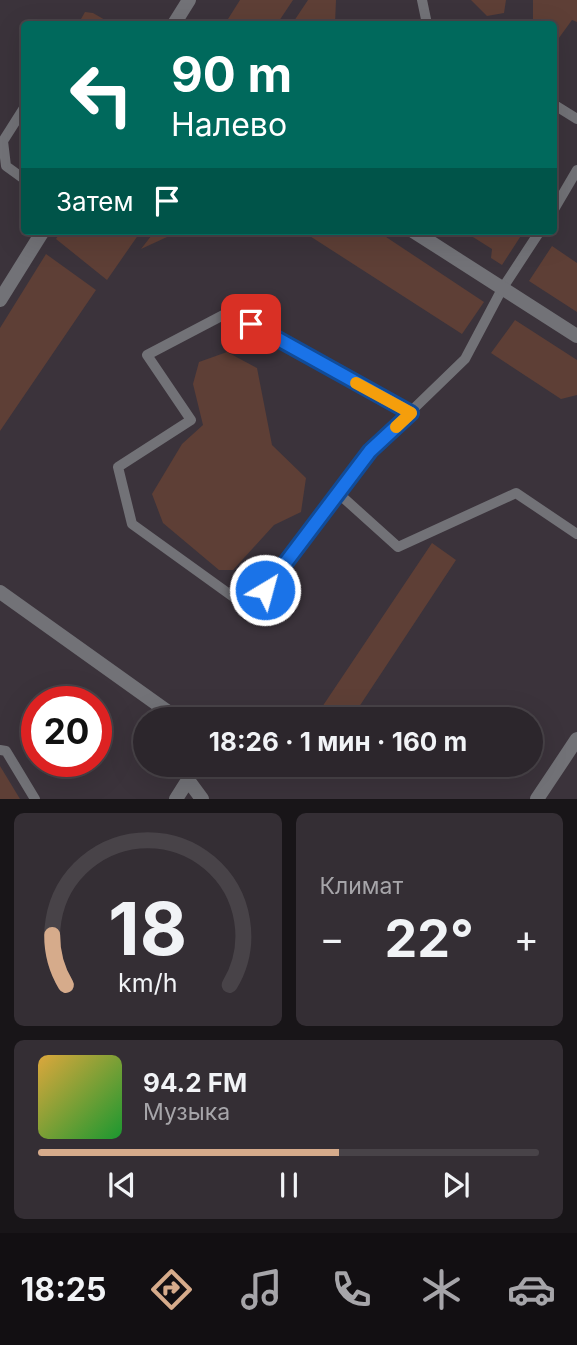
<!DOCTYPE html>
<html lang="ru">
<meta charset="utf-8">
<style>
body{margin:0;font-family:Inter,sans-serif;background:#342e34;color:#f1f3f6;height:100vh;display:flex;flex-direction:column;font-size:26px;white-space:nowrap}
*{box-sizing:border-box;margin:0}
p{font-size:23px;color:#a6a5a9}
.icon{flex:none;width:38px;height:38px;fill:none;stroke:currentColor;stroke-width:2;stroke-linecap:round;stroke-linejoin:round}
.map{position:relative;height:799px;overflow:hidden}
.sheet{display:flex;flex-direction:column;gap:14px;padding:14px;background:#181518;flex:1}
.sheet>*{flex:none}
.top-card{position:absolute;left:21px;top:21px;width:536px;height:214px;border-radius:7px;box-shadow:0 7px 28px #0002,0 0 0 2px #484348;background:#00695c;color:#fff;overflow:hidden}
.speed{position:absolute;left:21px;top:686px;display:flex;gap:14px;font-size:35px;font-weight:700;text-align:center}
.speed>*{display:grid;place-content:center;width:91px;height:91px;border-radius:50%;background:#2c262c;box-shadow:0 7px 28px #0002,0 0 0 2px #484348;line-height:1}
.speed .limit{border:10px solid #d22;background:#fff;color:#111}
.pin{position:absolute;display:grid;place-items:center;width:60px;height:60px;color:#fff;margin:-30px;border-radius:14px;box-shadow:0 4px 10px #0006}
.me{position:absolute;width:77px;margin:-38px;rotate:37deg;stroke-linejoin:round;filter:drop-shadow(0 0 5px #0008)}
.turn{display:flex;align-items:center;gap:24px;height:147px;padding:0 35px;font-size:32px}
.turn .icon{width:91px;height:91px;stroke-width:2.5}
.turn b{display:block;font-size:49px;line-height:60px}
.then{display:flex;align-items:center;height:66px;padding:0 35px;background:#0003;gap:14px;font-size:26px}
.big{font-size:52px;font-weight:700;line-height:1.1}
.sheet .tile{flex:1;display:flex;flex-direction:column;justify-content:center;gap:10px;min-width:0;padding:0 24px;border-radius:10px;background:#342e34}
.sheet .dial{align-items:center;gap:0}
.dial svg{height:182px;overflow:visible;fill:none;stroke:#484348;stroke-width:7;stroke-linecap:round;text-anchor:middle}
.dial text{fill:#f1f3f6;stroke:none}
.song{display:flex;align-items:center;gap:21px}
.cover{width:84px;height:84px;border-radius:10px;background:linear-gradient(135deg,hsl(40 70% 55%),hsl(130 70% 35%))}
.played{height:7px;border-radius:4px;background:linear-gradient(90deg,#d6ab8b 60%,#484348 60%)}
.keys{display:flex;justify-content:space-around;direction:ltr}
.heat{display:flex;justify-content:space-between;align-items:center;font-size:38px;direction:ltr}
.sheet .tiles{flex:1;display:grid;gap:14px;grid-template-columns:1fr 1fr}
.tile:last-child{grid-column:span 2}
.trip{position:absolute;left:133px;top:707px;width:410px;height:70px;border-radius:35px;background:#2c262c;box-shadow:0 7px 28px #0002,0 0 0 2px #484348;font-weight:700;line-height:70px;text-align:center}
.menu{display:flex;height:112px;justify-content:space-around;align-items:center;background:#120f12;color:#a6a5a9}
.menu .icon{width:49px;height:49px}
.menu .selected{color:#d6ab8b}
.menu b{font-size:32px;color:#f1f3f6}
.map>svg:first-child{display:block}
.green{fill:#5e3f36}
.lines{fill:none;stroke-linecap:round;stroke-linejoin:round}
.service{stroke:#727277;stroke-width:10}
.minor{stroke:#727277;stroke-width:14}
.tertiary{stroke:#727277;stroke-width:14}
.route-casing{stroke:#114b97;stroke-width:18}
.route{stroke:#1a73e8;stroke-width:12}
.slow{stroke:#f59e0b;stroke-width:12}
</style>
<div class="map">
<svg width="577" height="799" viewBox="0 0 577 799">
<rect width="100%" height="100%" fill="#3b333b"/>
<path class="green" d="M240,0h53l-16,24h-40l-9,-5z
M308,0h28l-1,24h-43z
M471,0h35l-2,13 -17,3z
M533,0h44v22l-5,-2 -16,22h-3v-18h-20z
M85,12l8,1 19,11h-28l-3,-5z
M61,231h80l-34,49 -51,-41z
M155,231h25l-39,18z
M302,231h75l107,71 -22,32z
M453,231h71l-22,34 -11,-7 1,-9 -27,-17 -8,2z
M552,246l25,17v49l-48,-31z
M46,254l50,36 -96,141v-103z
M515,320l62,40v35l-16,4 -70,-46z
M227,352l30,16 15,77 34,33 -5,34 -27,13 -41,45h-14l-56,-47 -11,-29 30,-50 21,-19 -10,-41 6,-22z
M432,543l24,17 -105,159h-37z
M0,766l20,33h-20z"/>
<g class="lines">
<path class="service" d="M422,0l5,24
M553,104l24,15
M24,108l-21,33 3,25 18,13
M553,211l24,-41
M411,413l-182,-101 -82,43 44,65 -73,47 14,57 118,85 120,-158 95,-92 37,-70 38,-58
M338,493l60,54 118,-54 61,41
M0,750l6,1 29,48"/>
<path class="minor" d="M0,592l178,127
M188,780l14,19
M176,799l12,-19 1,-15
M537,799l40,-60"/>
<path class="tertiary" d="M174,24l15,-24
M413,231l164,105
M0,300l43,-69"/>
</g>
<g class="lines">
<defs>
<path id="route" d="M251,324l160,89 -41,38 -105,139"/>
</defs>
<use href="#route" class="route-casing"/>
<use href="#route" class="route"/>
<path class="slow" d="M356,383l55,30 -15,14"/>
</g>
</svg>
<div class="speed"><div class="limit">20</div></div>
<div class="pin" style="left:251px;top:324px;background:#d93025"><svg class="icon" aria-label="arrive" viewBox="0 0 24 24"><path d="M6 21V4h12l-3 4 3 4H6"/></svg></div>
<svg class="me" style="left:265px;top:590px" viewBox="-20 -20 40 40"><circle r="17" fill="#1a73e8" stroke="#fff" stroke-width="3"/><path d="M0-11L8 9 0 5-8 9z" fill="#fff"/></svg>
<div class="trip">18:26 · 1 мин · 160 m</div>
<div class="top-card">
<div class="turn"><svg class="icon" aria-label="left" viewBox="0 0 24 24"><path d="M17 20v-9H6M10 6l-5 5 5 5"/></svg><div><b>90 m</b>Налево</div></div>
<div class="then">Затем<svg class="icon" aria-label="arrive" viewBox="0 0 24 24"><path d="M6 21V4h12l-3 4 3 4H6"/></svg></div>
</div>
</div>
<section class="sheet">
<div class="tiles">
<div class="tile dial"><svg viewBox="0 0 100 80">
<path d="M14 69A42 42 0 1 1 86 69"/>
<path d="M14 69A42 42 0 0 1 8 47" stroke="#d6ab8b"/>
<text x="50" y="56" font-size="32" font-weight="700">18</text>
<text x="50" y="72" font-size="11">km/h</text>
</svg></div>
<div class="tile"><p>Климат</p>
<div class="heat"><a>−</a><b class="big">22°</b><a>+</a></div>
</div>
<div class="tile">
<div class="song"><i class="cover"></i><div><b>94.2 FM</b><p>Музыка</p></div></div>
<div class="played"></div>
<div class="keys"><svg class="icon" aria-label="previous" viewBox="0 0 24 24"><path d="M18 5L8 12l10 7zM5 5v14"/></svg><svg class="icon" aria-label="pause" viewBox="0 0 24 24"><path d="M8 5v14M16 5v14"/></svg><svg class="icon" aria-label="next" viewBox="0 0 24 24"><path d="M6 5l10 7-10 7zM19 5v14"/></svg></div>
</div>
</div>
</section>
<nav class="menu">
<b>18:25</b>
<svg class="icon selected" aria-label="directions" viewBox="0 0 24 24"><path d="M12 3l9 9-9 9-9-9zM9 14v-3h6M13 9l2 2-2 2"/></svg>
<svg class="icon" aria-label="music" viewBox="0 0 24 24"><path d="M9 18V5l10-2v13"/><circle cx="6" cy="18" r="3"/><circle cx="16" cy="16" r="3"/></svg>
<svg class="icon" aria-label="phone" viewBox="0 0 24 24"><path d="M5 4h4l2 5-3 2q2 4 5 5l2-3 5 2v4C11 20 4 13 5 4z"/></svg>
<svg class="icon" aria-label="climate" viewBox="0 0 24 24"><path d="M12 3v18M4 7l16 10M4 17L20 7"/></svg>
<svg class="icon" aria-label="car" viewBox="0 0 24 24"><path d="M5 17H2v-5l4-1 3-4h7l3 4 3 1v5h-3M9 17h6M6 11h13"/><circle cx="7" cy="17" r="2"/><circle cx="17" cy="17" r="2"/></svg>
</nav>
